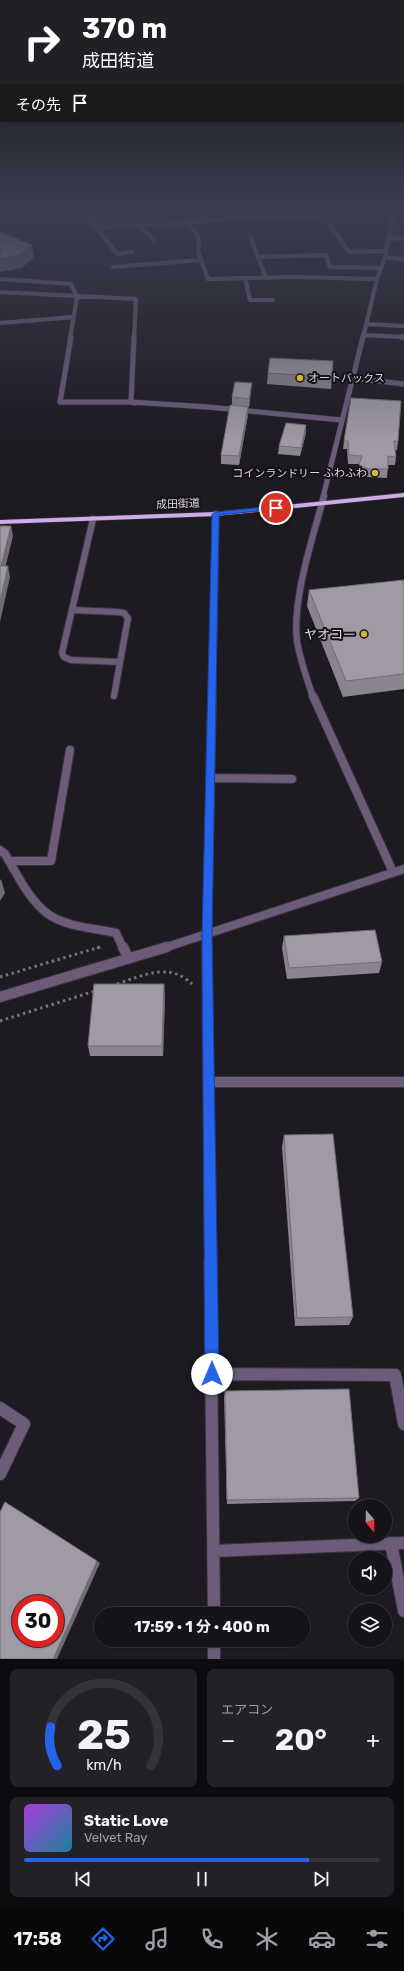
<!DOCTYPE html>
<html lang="ja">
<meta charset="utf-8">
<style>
body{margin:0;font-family:Rubik,"Noto Sans JP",sans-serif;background:#232127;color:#f1f3f6;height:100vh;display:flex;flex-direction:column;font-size:15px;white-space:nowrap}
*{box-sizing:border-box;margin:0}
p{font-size:13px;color:#9e9ea2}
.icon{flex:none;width:22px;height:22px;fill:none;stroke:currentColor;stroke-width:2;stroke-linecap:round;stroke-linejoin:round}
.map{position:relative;height:1659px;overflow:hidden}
.drawer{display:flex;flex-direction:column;gap:10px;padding:10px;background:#0c0b0e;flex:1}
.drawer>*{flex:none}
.guide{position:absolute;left:0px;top:0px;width:404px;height:122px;box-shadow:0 1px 3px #0004,0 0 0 1px #353339;background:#202124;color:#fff;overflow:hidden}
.needle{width:26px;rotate:160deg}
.tools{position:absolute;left:348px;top:1499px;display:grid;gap:8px}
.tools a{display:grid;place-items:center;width:44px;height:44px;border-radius:50%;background:#16141a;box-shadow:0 1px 3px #0004,0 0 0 1px #353339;font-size:20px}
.speed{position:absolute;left:12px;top:1595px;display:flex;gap:8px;font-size:20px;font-weight:700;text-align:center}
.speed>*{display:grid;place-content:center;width:52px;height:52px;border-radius:50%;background:#16141a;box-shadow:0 1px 3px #0004,0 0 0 1px #353339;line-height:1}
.speed .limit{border:6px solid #d22;background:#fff;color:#111}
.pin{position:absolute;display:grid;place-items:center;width:34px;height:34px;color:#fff;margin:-17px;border:2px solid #fff;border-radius:50%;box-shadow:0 1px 4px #0007}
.me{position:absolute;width:44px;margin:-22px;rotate:0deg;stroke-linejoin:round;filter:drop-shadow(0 0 3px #0008)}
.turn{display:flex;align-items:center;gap:14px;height:84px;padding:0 16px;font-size:18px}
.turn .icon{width:52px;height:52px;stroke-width:2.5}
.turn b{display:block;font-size:28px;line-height:34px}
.then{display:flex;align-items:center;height:38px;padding:0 16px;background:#0003;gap:8px;font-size:15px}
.big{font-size:30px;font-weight:700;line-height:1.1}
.drawer .card{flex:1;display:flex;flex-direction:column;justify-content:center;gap:6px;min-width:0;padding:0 14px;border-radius:8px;background:#232127}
.drawer .dial{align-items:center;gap:0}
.dial svg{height:104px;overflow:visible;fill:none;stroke:#353339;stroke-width:7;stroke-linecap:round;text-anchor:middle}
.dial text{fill:#f1f3f6;stroke:none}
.song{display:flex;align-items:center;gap:12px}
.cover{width:48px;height:48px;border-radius:6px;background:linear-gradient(135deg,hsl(280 70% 55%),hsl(190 70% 35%))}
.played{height:4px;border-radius:2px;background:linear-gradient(90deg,#2563eb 80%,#353339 80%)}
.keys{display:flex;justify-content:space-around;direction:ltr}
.heat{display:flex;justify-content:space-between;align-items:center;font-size:22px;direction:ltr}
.drawer .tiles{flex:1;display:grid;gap:10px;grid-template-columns:1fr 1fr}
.card:last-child{grid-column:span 2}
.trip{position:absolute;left:94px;top:1607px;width:216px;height:40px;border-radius:20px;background:#16141a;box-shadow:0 1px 3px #0004,0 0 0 1px #353339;font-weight:700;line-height:40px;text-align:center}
.dock{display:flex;height:64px;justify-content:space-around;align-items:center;background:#09080a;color:#9e9ea2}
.dock .icon{width:28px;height:28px}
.dock .current{color:#2563eb}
.dock b{font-size:18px;color:#f1f3f6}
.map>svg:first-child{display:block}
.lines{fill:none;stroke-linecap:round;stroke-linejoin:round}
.service-casing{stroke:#39353d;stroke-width:4.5}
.minor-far5-casing{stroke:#39353d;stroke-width:4.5}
.minor-far4-casing{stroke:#39353d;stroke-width:6}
.minor-far3-casing{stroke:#39353d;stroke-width:8}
.minor-far2-casing{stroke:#39353d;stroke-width:10}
.minor-far1-casing{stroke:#39353d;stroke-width:12}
.minor-casing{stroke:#39353d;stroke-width:14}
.tertiary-far4-casing{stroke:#39353d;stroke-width:4.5}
.tertiary-far3-casing{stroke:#39353d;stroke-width:6}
.tertiary-far2-casing{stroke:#39353d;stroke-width:8}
.tertiary-far1-casing{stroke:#39353d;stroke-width:10}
.tertiary-casing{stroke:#39353d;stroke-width:12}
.trunk-casing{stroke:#39353d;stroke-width:1}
.path-far1{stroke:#77747b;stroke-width:2.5;stroke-dasharray:2 3;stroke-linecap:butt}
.path{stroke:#77747b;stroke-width:3;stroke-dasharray:2.5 3.5;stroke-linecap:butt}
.service{stroke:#6c5c7a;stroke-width:4}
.minor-far5{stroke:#6c5c7a;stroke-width:4}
.minor-far4{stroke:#6c5c7a;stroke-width:5}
.minor-far3{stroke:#6c5c7a;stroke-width:6}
.minor-far2{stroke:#6c5c7a;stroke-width:8}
.minor-far1{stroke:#6c5c7a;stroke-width:10}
.minor{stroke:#6c5c7a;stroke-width:12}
.tertiary-far4{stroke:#6c5c7a;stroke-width:4}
.tertiary-far3{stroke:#6c5c7a;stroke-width:5}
.tertiary-far2{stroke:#6c5c7a;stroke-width:6}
.tertiary-far1{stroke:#6c5c7a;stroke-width:8}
.tertiary{stroke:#6c5c7a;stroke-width:10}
.trunk{fill:#ceacea;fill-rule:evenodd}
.wall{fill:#89848d}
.shaded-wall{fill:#6f6c73}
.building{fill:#9f9aa4;stroke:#6f6c73;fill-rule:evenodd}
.route{fill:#2563eb;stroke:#184099}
.poi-dot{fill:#ceb837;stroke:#151118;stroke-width:1.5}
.labels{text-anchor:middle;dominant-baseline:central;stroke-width:4;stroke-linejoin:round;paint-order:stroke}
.far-poi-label{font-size:11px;fill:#dddae0;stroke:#151118;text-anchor:start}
.far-street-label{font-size:11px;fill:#dddae0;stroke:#151118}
.poi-label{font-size:13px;fill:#dddae0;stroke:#151118;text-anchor:end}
</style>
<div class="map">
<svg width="404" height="1659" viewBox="0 0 404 1659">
<rect width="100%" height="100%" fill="#1e1a22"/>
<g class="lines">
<defs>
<path id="service" d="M388,238l16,1"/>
<path id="minor-far5" d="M84,211l33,43 16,-2
M186,223l11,11 2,6 -1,11 10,28 85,-2 84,2
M139,225l15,16
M98,227l88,-4 69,-7h58l14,4 22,32 36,-1
M251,238l15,40
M258,257l68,-2 4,12 51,1
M385,257l19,2
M113,267l88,-7
M245,278l5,22h23
M0,279l71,5 6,13 -7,41
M0,292l136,7 -2,39
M0,323l74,-6
M366,324l38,2
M363,335l41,2"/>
<path id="minor-far4" d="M71,337l-11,65h71l77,5 133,13
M134,337l-3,65 4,1
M401,337h3
M352,378l52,6"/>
<path id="minor-far3" d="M93,519l-31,134 2,4 7,3 49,2
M72,610l45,2 7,1 4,5 -14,78
M212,697l4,-183"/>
<path id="minor-far2" d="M210,778l82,1
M0,850l5,4c12,20 24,46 43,60 18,13 46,14 68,19l7,15
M9,861h42l19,-111
M207,948l5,-252"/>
<path id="minor-far1" d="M123,947l5,11
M207,947l3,316
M210,1082h194"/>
<path id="minor" d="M210,1262l4,352
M212,1374l183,1 9,49
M0,1408l24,16 -24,50
M391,1543l13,68
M213,1551l191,-8
M214,1640v19"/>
<path id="tertiary-far4" d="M363,338l14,-59 8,-22 9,-46"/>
<path id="tertiary-far3" d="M323,497l40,-160"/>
<path id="tertiary-far2" d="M313,697c-6,-18 -13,-37 -16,-56 -5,-42 16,-104 27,-145"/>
<path id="tertiary-far1" d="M313,696l80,176
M164,948l240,-79"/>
<path id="tertiary" d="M0,997l167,-50"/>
<path id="trunk" d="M404,493v4l-188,19 -216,8v-4l216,-8z"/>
</defs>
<use href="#service" class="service-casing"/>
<use href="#minor-far5" class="minor-far5-casing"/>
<use href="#minor-far4" class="minor-far4-casing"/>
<use href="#minor-far3" class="minor-far3-casing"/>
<use href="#minor-far2" class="minor-far2-casing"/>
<use href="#minor-far1" class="minor-far1-casing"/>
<use href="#minor" class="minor-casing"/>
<use href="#tertiary-far4" class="tertiary-far4-casing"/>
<use href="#tertiary-far3" class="tertiary-far3-casing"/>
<use href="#tertiary-far2" class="tertiary-far2-casing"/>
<use href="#tertiary-far1" class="tertiary-far1-casing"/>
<use href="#tertiary" class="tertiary-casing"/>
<use href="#trunk" class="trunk-casing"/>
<path class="path-far1" d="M97,948l3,-1"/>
<path class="path" d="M0,977l100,-30
M117,984c27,-9 52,-22 75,0
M0,1021l95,-30"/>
<use href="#service" class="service"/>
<use href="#minor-far5" class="minor-far5"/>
<use href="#minor-far4" class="minor-far4"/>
<use href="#minor-far3" class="minor-far3"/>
<use href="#minor-far2" class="minor-far2"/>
<use href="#minor-far1" class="minor-far1"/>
<use href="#minor" class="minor"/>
<use href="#tertiary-far4" class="tertiary-far4"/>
<use href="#tertiary-far3" class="tertiary-far3"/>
<use href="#tertiary-far2" class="tertiary-far2"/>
<use href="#tertiary-far1" class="tertiary-far1"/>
<use href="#tertiary" class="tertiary"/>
<use href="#trunk" class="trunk"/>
</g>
<path class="wall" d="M268,373l64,4 -1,12 -64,-5z
M251,391l-2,16h-1v8l-9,50 -18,-1v-9l11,-50v-8z
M306,433l-6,23 -22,-2 1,-8z
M344,441h54l-1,9h-2l1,7 -1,8h-7l-1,13 -19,-1 -10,-3 2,-10h-12l-1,-15h-4z
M404,580v109l-61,8 -36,-91 2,-16z
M284,936l98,26 -3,11 -92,6 -5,-31z
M165,995l-2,61h-73l-2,-10z
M284,1135l69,182 -4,8 -54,1 -13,-179z
M225,1391l134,107 -4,3 -128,3 -3,-106z"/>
<path class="shaded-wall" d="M32,245l2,13 -13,10 -21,4v-13z
M252,383l-3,24v-8z
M248,407v8l-9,50v-9z
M306,425v8l-6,23 1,-8z
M11,526l2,10 -10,41 -2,-11z
M8,566l2,11 -10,45v-20z
M1,879l4,14 -5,8v-20z
M164,984l1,11 -2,61 -1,-10z
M5,1502l95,61 -43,96h-4z"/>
<path class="building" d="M0,232l32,13 -13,10 -19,4z
M270,358l63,3 -1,16 -64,-4z
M235,382l17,1 -3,16 -17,-2z
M351,398l50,3 -3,40h-4l2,16 -8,-1v13h-19l-10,-4 3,-9 -13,-1 -1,-14h-4z
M230,405l18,2 -9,49 -18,-1z
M286,423l20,2 -5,23 -22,-2z
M0,526h11l-10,40h7l-8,36z
M404,580v94l-58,7 -37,-91z
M375,930l7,32 -93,6 -5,-32z
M94,984h70l-2,62h-74z
M333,1134l20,183 -56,1 -13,-183z
M349,1389l10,109 -132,2 -2,-109z
M5,1502l92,59 -44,98h-53v-147zM21,1604h34v34h-34z"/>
<linearGradient id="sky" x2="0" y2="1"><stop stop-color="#100e13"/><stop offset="0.48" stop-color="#3b3e4f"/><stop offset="1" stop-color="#3b3e4f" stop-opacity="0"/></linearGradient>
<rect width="404" height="443" fill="url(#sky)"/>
<path class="route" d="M276,506h2v3l-59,6 -7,420 7,439 -2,5 -5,2 -5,-2 -2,-5 -3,-439 10,-421 4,-2z"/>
<g class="poi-dot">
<circle cx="300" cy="378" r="4"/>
<circle cx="375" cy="473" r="4"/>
<circle cx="364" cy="634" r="4"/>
</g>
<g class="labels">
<g class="far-poi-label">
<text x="308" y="378">オートバックス</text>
<text x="367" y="473" text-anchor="end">コインランドリー ふわふわ</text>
</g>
<g class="far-street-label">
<text transform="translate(178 504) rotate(-2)">成田街道</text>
</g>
<g class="poi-label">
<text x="356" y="634">ヤオコー</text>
</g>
</g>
</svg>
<div class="tools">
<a><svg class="needle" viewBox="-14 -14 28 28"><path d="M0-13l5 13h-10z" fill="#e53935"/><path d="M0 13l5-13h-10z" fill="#9e9ea2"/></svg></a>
<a><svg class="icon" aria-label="sound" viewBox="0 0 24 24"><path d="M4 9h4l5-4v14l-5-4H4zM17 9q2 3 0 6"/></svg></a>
<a><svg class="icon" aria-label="layers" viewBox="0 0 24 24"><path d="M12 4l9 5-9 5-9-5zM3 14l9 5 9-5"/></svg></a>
</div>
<div class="speed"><div class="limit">30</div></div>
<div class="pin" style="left:276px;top:508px;background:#d93025"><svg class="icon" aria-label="arrive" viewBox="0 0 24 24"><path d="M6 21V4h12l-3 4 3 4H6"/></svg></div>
<svg class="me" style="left:212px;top:1374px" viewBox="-20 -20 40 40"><circle r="19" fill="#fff"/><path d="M0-13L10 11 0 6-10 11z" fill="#2563eb"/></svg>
<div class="trip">17:59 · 1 分 · 400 m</div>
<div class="guide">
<div class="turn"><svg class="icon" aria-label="right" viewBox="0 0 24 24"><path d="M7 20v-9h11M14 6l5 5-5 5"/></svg><div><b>370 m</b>成田街道</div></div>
<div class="then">その先<svg class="icon" aria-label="arrive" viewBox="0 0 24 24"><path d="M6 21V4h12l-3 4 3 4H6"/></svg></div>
</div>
</div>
<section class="drawer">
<div class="tiles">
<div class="card dial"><svg viewBox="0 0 100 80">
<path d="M14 69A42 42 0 1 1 86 69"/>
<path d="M14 69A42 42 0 0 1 9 39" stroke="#2563eb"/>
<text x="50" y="56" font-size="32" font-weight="700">25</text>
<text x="50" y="72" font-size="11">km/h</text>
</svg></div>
<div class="card"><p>エアコン</p>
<div class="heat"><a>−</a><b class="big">20°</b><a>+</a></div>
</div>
<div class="card">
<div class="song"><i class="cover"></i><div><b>Static Love</b><p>Velvet Ray</p></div></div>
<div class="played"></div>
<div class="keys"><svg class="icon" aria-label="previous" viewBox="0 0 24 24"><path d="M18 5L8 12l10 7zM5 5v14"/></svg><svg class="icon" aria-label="pause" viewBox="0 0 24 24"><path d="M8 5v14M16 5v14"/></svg><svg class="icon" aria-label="next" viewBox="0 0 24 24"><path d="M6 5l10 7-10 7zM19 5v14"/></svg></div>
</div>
</div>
</section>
<nav class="dock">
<b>17:58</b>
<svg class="icon current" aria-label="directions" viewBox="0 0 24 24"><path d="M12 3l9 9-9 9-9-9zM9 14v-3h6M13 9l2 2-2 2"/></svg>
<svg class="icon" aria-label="music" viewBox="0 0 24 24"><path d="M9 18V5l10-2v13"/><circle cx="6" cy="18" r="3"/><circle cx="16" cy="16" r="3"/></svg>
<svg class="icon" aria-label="phone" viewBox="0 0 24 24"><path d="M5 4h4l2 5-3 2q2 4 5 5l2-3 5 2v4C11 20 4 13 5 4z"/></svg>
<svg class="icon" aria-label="climate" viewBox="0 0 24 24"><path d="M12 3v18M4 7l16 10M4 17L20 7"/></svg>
<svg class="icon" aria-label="car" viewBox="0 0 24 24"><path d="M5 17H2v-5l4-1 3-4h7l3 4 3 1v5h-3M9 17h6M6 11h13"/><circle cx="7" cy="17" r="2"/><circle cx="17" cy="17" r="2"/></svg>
<svg class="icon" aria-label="filters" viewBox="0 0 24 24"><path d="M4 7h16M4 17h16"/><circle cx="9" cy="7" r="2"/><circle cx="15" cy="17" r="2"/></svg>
</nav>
